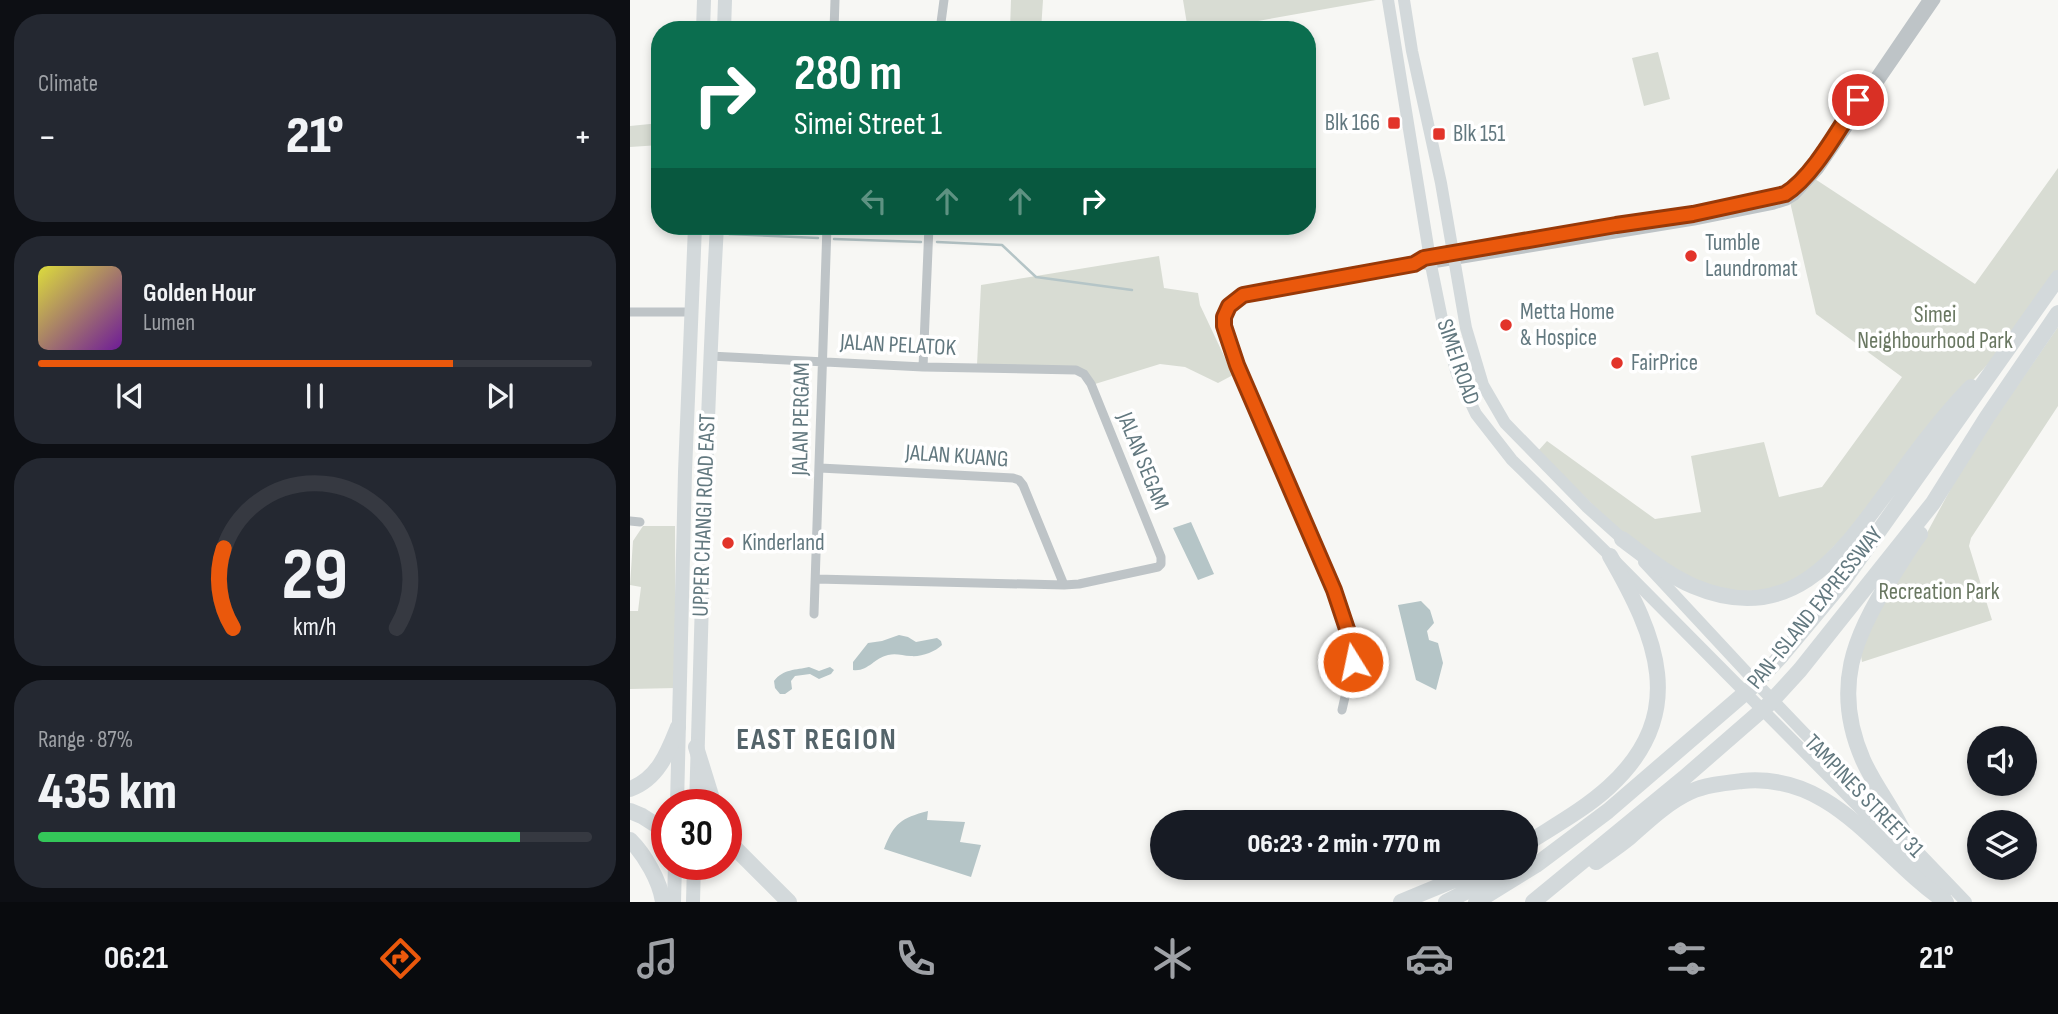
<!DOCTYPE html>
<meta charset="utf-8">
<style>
body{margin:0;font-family:"Sofia Sans Condensed",sans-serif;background:#242831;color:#f1f3f6;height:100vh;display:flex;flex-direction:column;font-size:26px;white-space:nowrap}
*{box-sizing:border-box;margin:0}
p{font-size:23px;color:#9ea1a6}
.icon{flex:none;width:38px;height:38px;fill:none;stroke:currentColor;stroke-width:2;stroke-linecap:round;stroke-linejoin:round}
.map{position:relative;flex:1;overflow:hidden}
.side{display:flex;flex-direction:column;gap:14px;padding:14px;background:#0d0f14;width:630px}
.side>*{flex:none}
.top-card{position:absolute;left:21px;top:21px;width:665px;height:214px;border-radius:28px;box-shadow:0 4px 10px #0003;background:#0b6e4f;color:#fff;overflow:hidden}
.controls{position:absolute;left:1337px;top:726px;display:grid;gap:14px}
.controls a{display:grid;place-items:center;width:70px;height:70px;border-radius:50%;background:#171b24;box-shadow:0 4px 10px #0003;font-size:35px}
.speed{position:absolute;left:21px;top:789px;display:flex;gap:14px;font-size:35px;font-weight:700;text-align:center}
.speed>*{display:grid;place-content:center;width:91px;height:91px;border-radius:50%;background:#171b24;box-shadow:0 4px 10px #0003;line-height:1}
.speed .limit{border:10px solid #d22;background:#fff;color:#111}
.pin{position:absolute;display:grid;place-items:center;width:60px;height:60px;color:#fff;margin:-30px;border:4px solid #fff;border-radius:50%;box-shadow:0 2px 7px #0007}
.me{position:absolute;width:77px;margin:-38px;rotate:350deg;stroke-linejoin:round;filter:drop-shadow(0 0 5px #0008)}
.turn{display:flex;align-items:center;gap:24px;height:147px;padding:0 28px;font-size:32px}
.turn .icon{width:91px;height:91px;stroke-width:2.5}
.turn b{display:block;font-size:49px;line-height:60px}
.lanes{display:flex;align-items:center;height:66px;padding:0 28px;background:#0003;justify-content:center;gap:35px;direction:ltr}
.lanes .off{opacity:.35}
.big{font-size:52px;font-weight:800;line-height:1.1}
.side .tile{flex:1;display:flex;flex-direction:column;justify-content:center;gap:10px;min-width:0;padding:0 24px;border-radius:28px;background:#242831}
.side .dial{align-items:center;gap:0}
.dial svg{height:182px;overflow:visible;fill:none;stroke:#363941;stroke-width:7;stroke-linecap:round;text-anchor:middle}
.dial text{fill:#f1f3f6;stroke:none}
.song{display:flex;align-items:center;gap:21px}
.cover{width:84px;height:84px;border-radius:10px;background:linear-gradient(135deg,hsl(60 70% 55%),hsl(280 70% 35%))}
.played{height:7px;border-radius:4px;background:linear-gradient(90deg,#ea580c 75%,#363941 75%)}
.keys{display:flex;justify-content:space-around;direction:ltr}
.heat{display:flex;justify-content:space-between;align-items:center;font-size:38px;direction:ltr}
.charge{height:10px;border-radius:5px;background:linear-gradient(90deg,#34c759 87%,#363941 0)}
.trip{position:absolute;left:520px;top:810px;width:388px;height:70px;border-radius:35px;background:#171b24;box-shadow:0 4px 10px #0003;font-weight:800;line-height:70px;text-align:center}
.menu{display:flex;height:112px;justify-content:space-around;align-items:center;background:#090b0e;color:#9ea1a6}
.menu .icon{width:49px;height:49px}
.menu .on{color:#ea580c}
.menu b{font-size:32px;color:#f1f3f6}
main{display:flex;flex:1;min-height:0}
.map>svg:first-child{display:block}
.green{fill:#d8dcd3}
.water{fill:#b5c5c7}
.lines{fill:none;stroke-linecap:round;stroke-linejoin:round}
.stream{stroke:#b5c5c7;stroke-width:2.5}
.street{stroke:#bec4c7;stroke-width:9}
.secondary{stroke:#d3d9db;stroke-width:12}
.primary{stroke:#d3d9db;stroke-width:14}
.highway{stroke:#d3d9db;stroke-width:16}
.route-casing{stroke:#983908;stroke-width:18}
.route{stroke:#ea580c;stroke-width:12}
.poi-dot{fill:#e2342a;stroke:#fff;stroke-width:2.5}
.labels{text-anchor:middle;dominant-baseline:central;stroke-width:7;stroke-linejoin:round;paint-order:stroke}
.poi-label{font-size:23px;fill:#62787f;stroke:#fff;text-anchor:start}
.park-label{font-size:23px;fill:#697761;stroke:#fff}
.street-label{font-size:23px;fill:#62787f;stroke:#fff}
.district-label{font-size:30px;font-weight:bold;letter-spacing:2px;fill:#54646a;stroke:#fff}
</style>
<main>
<section class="side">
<div class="tile"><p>Climate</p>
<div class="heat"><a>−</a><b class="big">21°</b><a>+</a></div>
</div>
<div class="tile">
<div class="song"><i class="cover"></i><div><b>Golden Hour</b><p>Lumen</p></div></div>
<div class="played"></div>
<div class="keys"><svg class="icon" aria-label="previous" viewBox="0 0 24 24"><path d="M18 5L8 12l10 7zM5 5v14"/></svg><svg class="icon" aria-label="pause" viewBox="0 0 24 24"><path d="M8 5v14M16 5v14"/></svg><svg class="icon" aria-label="next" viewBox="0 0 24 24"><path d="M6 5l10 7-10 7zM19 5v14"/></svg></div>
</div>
<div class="tile dial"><svg viewBox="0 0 100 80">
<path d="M14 69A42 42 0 1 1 86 69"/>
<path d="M14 69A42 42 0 0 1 10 34" stroke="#ea580c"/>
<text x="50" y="56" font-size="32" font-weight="700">29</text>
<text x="50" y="72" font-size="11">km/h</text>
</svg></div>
<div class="tile"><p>Range · 87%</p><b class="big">435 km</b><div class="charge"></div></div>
</section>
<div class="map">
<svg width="1428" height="902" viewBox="0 0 1428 902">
<rect width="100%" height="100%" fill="#f7f7f4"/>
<path class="green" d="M381,0h32l-2,30h-31z
M553,0h193l-169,30h-19z
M1028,52l12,47 -26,7 -12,-48z
M30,123v22l-30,2v-21z
M1428,168v105l-44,63 -77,83 -64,86 -71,75 -54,16 -55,-14 -68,-46 -87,-85 9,-10 108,78 46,-7 -10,-56 73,-14 15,55 43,-10 80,-110 -86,-63 -26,-112 25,-23 160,105z
M529,256l5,32 34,5 2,12 33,70 -15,8 -33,-16 -25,-3 -65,20 -10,-11 -108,-8 4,-80z
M1428,327v79l-87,132 -2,8 23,74 -130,42 -2,-12 19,-45 43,-63 47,-87z
M13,526h32l1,162 -46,1v-78h8l3,-24 -11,-2 3,-44z"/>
<path class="water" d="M561,522l23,52 -16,6 -25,-52z
M791,601l9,9 4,13 -7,8 2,9 9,3 5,20 -7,27 -20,-10 -18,-75z
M269,635l9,2 8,5 21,-4 4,3 1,4c-7,7 -21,12 -31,11 -9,0 -14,-3 -23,-1 -14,3 -20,17 -35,15v-8l15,-19 14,-2z
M179,667l10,4 11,-4 4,3 -3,4 -12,5 -9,-5 -15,2 -4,5 1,8 -7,5h-5l-5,-6 -1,-7c9,-12 22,-11 35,-14z
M298,811l-1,9 38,2 -5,20 21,3 -10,32 -87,-28c10,-26 17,-31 44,-38z"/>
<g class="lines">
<path class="stream" d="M100,226l-1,8 89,4
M204,239l87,3
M307,242l65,3 34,32 96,13"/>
<path class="street" d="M204,30l1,-30
M310,30l4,-30
M784,264l10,-6 210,-36 59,-8 79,-17 16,-4 13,-12 13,-15 113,-166
M0,312h61
M80,356l213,11 153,3 8,4 7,10 70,173v7l-3,3 -79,17 -15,1 -248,-6
M293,367l6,-141
M190,468l193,10 6,2 4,5 41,100
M0,521l10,1
M184,614l13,-388
M712,710l11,-48 -2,-21 -17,-51 -97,-225 -13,-40v-8l5,-11 14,-11 171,-31 12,1 268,-44 80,-16 13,-4 8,-5 24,-26 117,-170"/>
<path class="secondary" d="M758,0l43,265 11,54 15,55 19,40 36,46 98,96 335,338
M774,0l8,51 29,132 25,145 17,57 22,38 82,84 40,36
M1014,562l119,128 203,212"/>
<path class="primary" d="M73,30l1,-30
M94,30l1,-30
M47,805l8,-333 10,-246
M66,805c6,-193 10,-386 21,-579
M44,902l1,-38
M63,902l1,-38"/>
<path class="highway" d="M992,539c23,17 44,35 71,47 106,45 155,-43 210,-116 21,-29 43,-57 68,-83
M66,747l18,58
M0,789c28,-10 38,-37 48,-62
M0,811l12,5 25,16
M96,834l5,10 58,58
M0,840c15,15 30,41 33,62
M1277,840c-12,-30 -31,-51 -44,-80 -31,-71 -10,-124 30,-185 9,-14 17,-28 27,-41
M896,844c28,-18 59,-35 83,-57 81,-74 47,-151 1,-231
M966,862c11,-8 23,-16 34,-25 18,-16 38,-35 60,-45 15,-7 35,-9 52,-11 93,-9 136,75 204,121
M63,864l1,2
M771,902l82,-34
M816,902l66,-34
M846,902l60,-37 72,-54 144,-124 30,-32 60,-72 216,-305
M903,902l151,-124 85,-74 31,-34 133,-167 54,-86 71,-104"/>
</g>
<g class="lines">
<defs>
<path id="route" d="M723,662l-2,-21 -17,-51 -97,-225 -13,-39v-9l5,-11 14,-11 171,-31 10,-6 192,-33 77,-11 92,-20c28,-17 54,-66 73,-94"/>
</defs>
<use href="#route" class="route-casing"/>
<use href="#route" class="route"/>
</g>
<g class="poi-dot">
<rect x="757" y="116" width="14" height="14" rx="3.5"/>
<rect x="802" y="127" width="14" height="14" rx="3.5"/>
<circle cx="1061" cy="256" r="7"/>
<circle cx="876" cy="325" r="7"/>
<circle cx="987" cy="363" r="7"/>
<circle cx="98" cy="543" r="7"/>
</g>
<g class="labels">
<g class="poi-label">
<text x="750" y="123" text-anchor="end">Blk 166</text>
<text x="823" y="134">Blk 151</text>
<text x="1075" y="243">Tumble<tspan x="1075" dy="26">Laundromat</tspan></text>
<text x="890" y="312">Metta Home<tspan x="890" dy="26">&amp; Hospice</tspan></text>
<text x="1001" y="363">FairPrice</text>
<text x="112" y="543">Kinderland</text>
</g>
<g class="park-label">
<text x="1305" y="315">Simei<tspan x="1305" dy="26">Neighbourhood Park</tspan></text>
<text x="1309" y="592">Recreation Park</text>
</g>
<g class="street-label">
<text transform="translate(268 345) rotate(3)">JALAN PELATOK</text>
<text transform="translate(828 362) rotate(71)">SIMEI ROAD</text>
<text transform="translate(171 419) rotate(-89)">JALAN PERGAM</text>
<text transform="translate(327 456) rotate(4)">JALAN KUANG</text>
<text transform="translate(513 461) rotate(68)">JALAN SEGAM</text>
<text transform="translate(74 515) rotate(-88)">UPPER CHANGI ROAD EAST</text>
<text transform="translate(1185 608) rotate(-51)">PAN-ISLAND EXPRESSWAY</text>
<text transform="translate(1234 796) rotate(46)">TAMPINES STREET 31</text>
</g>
<g class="district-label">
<text x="187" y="740">EAST REGION</text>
</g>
</g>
</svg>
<div class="controls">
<a><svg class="icon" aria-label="sound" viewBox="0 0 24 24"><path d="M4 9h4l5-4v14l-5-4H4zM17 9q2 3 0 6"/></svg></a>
<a><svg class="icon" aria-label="layers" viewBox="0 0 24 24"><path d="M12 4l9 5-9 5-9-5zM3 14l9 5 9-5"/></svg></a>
</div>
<div class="speed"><div class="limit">30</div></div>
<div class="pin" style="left:1228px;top:100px;background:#d93025"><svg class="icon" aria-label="arrive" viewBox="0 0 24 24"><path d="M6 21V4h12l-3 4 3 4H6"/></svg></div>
<svg class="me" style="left:723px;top:662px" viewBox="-20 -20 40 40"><circle r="17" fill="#ea580c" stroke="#fff" stroke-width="3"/><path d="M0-11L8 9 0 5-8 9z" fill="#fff"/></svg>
<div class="trip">06:23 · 2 min · 770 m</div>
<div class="top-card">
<div class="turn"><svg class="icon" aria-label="right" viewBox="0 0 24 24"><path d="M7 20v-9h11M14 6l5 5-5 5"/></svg><div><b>280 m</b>Simei Street 1</div></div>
<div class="lanes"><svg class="icon off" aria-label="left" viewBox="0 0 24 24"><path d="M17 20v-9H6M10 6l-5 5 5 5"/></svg><svg class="icon off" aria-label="ahead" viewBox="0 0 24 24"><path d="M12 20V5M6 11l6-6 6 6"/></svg><svg class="icon off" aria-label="ahead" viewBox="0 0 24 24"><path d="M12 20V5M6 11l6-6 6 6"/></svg><svg class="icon" aria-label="right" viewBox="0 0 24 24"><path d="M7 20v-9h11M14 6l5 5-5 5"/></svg></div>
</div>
</div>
</main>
<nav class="menu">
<b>06:21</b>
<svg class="icon on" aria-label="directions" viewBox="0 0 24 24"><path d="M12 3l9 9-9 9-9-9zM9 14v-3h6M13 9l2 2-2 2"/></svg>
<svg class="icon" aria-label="music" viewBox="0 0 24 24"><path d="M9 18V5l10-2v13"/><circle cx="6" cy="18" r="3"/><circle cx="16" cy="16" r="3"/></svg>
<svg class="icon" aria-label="phone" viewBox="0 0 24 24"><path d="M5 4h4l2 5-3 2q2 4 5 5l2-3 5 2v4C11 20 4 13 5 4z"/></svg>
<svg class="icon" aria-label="climate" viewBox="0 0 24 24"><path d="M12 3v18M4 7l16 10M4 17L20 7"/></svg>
<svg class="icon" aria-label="car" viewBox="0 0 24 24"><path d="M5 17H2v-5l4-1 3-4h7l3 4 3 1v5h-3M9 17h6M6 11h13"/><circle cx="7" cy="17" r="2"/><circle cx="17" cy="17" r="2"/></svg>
<svg class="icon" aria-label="filters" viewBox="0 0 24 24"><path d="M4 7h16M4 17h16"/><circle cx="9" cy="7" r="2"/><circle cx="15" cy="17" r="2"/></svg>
<b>21°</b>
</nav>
